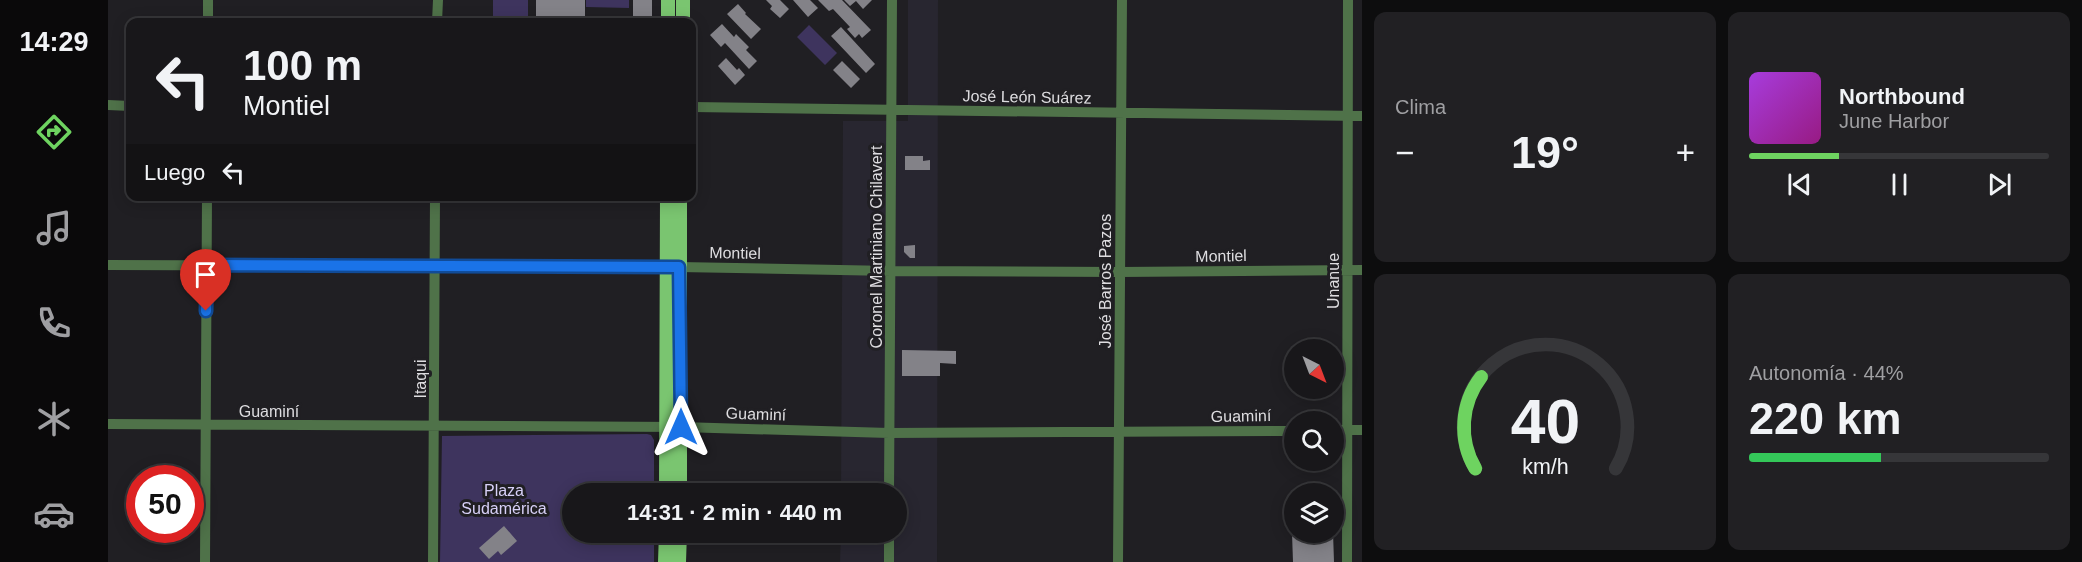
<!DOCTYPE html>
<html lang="es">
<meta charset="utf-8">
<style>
body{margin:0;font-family:Helvetica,sans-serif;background:#212023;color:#f1f3f6;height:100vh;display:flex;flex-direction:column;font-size:22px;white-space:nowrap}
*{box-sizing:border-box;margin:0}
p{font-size:20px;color:#9f9fa2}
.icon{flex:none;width:33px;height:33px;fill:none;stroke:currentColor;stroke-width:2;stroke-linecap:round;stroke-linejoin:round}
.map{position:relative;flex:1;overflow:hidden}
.sheet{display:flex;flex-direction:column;gap:12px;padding:12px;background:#0d0d0e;width:720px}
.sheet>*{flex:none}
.top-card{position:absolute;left:18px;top:18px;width:570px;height:183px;border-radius:12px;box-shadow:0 3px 15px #0003,0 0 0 2px #363639;background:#18171a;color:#f1f3f6;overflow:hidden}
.needle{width:39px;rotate:138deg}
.fabs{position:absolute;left:1176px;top:339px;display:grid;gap:12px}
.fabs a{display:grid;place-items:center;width:60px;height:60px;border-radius:50%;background:#18171a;box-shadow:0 3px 15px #0003,0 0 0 2px #363639;font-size:30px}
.speed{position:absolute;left:18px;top:465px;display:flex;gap:12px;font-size:30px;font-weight:700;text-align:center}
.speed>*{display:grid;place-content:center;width:78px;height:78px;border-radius:50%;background:#18171a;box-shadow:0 3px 15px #0003,0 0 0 2px #363639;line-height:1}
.speed .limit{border:9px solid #d22;background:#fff;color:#111}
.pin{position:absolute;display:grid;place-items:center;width:51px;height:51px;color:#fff;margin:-62px -26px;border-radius:50% 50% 50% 0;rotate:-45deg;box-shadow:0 0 6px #0007}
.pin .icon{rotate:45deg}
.me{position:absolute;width:66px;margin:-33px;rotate:0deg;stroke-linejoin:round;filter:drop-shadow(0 0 4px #0008)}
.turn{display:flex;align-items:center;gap:21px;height:126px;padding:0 18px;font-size:27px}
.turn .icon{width:78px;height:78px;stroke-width:2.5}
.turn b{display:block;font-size:42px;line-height:51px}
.then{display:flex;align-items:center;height:57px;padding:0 18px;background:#0003;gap:12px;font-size:22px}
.big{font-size:45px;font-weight:800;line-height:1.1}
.sheet .tile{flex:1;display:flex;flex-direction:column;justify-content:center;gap:9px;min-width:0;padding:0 21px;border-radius:12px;background:#212023}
.sheet .dial{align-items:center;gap:0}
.dial svg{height:156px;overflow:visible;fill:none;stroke:#363639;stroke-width:7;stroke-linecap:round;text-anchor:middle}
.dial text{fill:#f1f3f6;stroke:none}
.song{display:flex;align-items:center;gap:18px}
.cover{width:72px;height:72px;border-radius:9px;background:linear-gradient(135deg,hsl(280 70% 55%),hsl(310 70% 35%))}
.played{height:6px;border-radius:3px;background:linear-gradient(90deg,#6ed360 30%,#363639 30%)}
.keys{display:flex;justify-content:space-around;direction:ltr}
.heat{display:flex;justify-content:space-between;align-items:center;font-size:33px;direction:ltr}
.charge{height:9px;border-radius:4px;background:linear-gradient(90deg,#34c759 44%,#363639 0)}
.sheet .tiles{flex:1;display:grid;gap:12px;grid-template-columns:repeat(2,1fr)}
.trip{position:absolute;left:454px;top:483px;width:345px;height:60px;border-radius:30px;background:#18171a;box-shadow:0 3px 15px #0003,0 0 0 2px #363639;font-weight:800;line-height:60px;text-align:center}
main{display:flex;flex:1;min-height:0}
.tabs{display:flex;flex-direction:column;width:108px;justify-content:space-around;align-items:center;background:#0a090a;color:#9f9fa2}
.tabs .icon{width:42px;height:42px}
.tabs .current{color:#6ed360}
.tabs b{font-size:27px;color:#f1f3f6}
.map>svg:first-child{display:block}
.built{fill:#282630}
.green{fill:#3e345e}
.building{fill:#838288}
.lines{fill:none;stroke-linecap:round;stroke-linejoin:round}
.minor{stroke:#4f7249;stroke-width:10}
.major{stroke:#7ac570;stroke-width:14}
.route-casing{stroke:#114b97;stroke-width:15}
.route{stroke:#1a73e8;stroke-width:10}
.labels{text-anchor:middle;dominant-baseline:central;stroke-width:6;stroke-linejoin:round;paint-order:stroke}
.street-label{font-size:16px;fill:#dedde0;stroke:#201f23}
.park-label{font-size:16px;fill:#d7d0f7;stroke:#201f23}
</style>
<main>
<nav class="tabs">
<b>14:29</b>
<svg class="icon current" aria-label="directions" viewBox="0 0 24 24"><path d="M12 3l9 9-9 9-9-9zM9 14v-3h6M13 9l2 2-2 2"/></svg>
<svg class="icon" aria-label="music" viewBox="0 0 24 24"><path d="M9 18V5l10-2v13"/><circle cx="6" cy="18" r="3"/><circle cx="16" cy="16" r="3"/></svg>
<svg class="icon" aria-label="phone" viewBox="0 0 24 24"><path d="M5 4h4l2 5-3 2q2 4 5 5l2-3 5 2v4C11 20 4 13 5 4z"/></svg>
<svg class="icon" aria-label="climate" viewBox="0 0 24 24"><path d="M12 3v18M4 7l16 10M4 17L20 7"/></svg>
<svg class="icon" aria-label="car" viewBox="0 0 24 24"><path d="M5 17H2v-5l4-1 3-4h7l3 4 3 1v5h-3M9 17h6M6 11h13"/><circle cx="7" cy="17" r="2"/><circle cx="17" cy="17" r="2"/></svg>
</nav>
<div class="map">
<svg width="1254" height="562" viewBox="0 0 1254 562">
<rect width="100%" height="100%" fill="#201f23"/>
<path class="built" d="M800,0h30l-1,562h-97l1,-29 56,-1v-38l-56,-1 2,-372h65z"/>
<path class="green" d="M385,0h35v22h-35z
M478,0h43v8l-43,-1z
M701,25l28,28 -12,12 -28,-28z
M539,434l4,1 3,5v53l-81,1v38l81,1v29h-214l2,-126z"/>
<path class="building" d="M428,0h49v17h33v5h-82z
M525,0h19v16l-4,1v5h-15z
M658,0h14l9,9 -9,9 -10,-9 2,-3z
M685,0h17l8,8 -10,9z
M710,0h24l29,30 -9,8 -3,-4 -4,4 -8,-9 3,-2 -17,-18 -4,2z
M736,0h28l-9,9 -7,-8 -6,5z
M630,4l8,9 -1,1 16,15 -10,10 -24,-25z
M614,24l12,13 2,-3 13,13 -3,3 11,11 -8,8 -24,-26 -4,4 -11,-12z
M733,27l34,37 -9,9 -35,-37z
M618,58l11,12 2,-2 6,7 -10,10 -17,-19z
M734,61l18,18 -9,9 -18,-18z
M797,156h18v5l7,-1v10h-25z
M807,245v13h-5l-6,-6v-6z
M794,350l54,1v13l-16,-1v13h-38z
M522,484l8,3 2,7h-17l2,-7z
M731,489h39v5h-39z
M396,526l13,15 -16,14 -3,-4 -9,8 -10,-11z
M1225,532l1,30h-41l-1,-29z"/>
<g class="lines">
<path class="minor" d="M100,22v-22
M329,22l1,-22
M0,105l22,1
M584,107l670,9
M0,265l571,2 212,4 229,1 242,-2
M0,424l573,3 208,6 405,-2
M1226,430h28
M781,494l3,-494
M781,532v30
M97,562l2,-366
M325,562l2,-366
M1010,562l4,-562
M1239,562l1,-562"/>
<path class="major" d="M560,22v-22
M575,22v-22
M572,196v298
M558,494l1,-298
M557,562l1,-30
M571,562l1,-30"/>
</g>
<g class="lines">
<defs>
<path id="route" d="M98,311l1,-46 472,2 2,160"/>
</defs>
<use href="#route" class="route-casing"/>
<use href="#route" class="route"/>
</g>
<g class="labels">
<g class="street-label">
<text transform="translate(919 97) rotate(1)">José León Suárez</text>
<text transform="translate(768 247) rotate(-90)">Coronel Martiniano Chilavert</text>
<text transform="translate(627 253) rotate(1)">Montiel</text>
<text transform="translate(1113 256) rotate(-1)">Montiel</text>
<text transform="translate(997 281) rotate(-90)">José Barros Pazos</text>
<text transform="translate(1225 281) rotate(-90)">Unanue</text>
<text transform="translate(312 379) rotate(-90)">Itaqui</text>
<text x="161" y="411">Guaminí</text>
<text transform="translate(648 414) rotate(2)">Guaminí</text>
<text transform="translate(1133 416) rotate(-1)">Guaminí</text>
</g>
<g class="park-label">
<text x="396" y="490">Plaza<tspan x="396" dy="18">Sudamérica</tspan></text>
</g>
</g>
</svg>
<div class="fabs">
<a><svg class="needle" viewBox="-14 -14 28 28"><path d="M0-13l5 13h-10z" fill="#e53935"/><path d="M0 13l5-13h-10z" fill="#9f9fa2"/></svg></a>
<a><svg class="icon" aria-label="search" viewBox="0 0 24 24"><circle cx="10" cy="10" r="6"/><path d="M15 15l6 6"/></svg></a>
<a><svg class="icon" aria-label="layers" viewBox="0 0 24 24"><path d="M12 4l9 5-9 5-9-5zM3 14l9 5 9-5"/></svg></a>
</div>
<div class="speed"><div class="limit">50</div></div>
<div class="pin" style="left:98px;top:311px;background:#d93025"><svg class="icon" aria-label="arrive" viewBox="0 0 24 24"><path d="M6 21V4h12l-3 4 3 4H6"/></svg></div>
<svg class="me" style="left:573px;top:427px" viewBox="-20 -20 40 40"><path d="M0-17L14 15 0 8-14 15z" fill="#1a73e8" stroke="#fff" stroke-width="4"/></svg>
<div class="trip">14:31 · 2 min · 440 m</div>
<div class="top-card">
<div class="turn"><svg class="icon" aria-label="left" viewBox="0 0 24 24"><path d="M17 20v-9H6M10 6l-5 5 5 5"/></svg><div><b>100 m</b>Montiel</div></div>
<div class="then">Luego<svg class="icon" aria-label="left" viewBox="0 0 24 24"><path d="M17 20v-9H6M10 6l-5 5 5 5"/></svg></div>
</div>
</div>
<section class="sheet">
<div class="tiles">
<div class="tile"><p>Clima</p>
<div class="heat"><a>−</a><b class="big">19°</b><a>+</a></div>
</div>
<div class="tile">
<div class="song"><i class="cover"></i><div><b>Northbound</b><p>June Harbor</p></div></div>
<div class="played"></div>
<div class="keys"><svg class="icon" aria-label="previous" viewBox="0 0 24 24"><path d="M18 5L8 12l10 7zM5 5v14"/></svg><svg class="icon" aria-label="pause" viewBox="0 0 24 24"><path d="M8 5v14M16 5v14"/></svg><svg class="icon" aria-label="next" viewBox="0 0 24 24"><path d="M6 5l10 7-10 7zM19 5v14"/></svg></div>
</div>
<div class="tile dial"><svg viewBox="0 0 100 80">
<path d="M14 69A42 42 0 1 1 86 69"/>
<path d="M14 69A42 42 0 0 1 17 22" stroke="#6ed360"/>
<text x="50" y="56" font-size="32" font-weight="700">40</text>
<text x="50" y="72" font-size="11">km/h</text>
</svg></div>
<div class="tile"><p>Autonomía · 44%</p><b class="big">220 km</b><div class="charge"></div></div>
</div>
</section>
</main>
